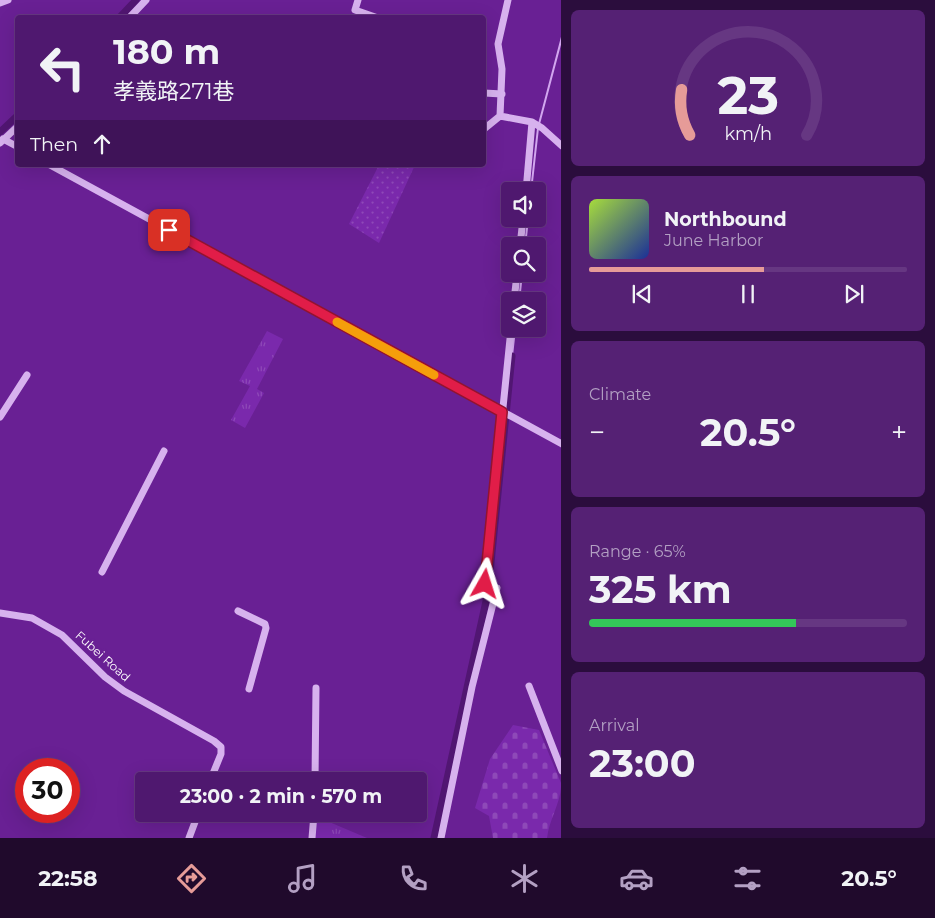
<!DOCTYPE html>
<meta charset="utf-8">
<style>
body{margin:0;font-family:Montserrat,"Noto Sans TC",sans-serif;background:#552174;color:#f1f3f6;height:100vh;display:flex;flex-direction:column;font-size:19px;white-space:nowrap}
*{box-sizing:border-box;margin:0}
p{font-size:16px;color:#b3a0c3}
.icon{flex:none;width:28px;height:28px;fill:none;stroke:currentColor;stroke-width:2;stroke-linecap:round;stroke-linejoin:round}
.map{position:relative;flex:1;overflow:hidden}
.details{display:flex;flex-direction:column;gap:10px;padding:10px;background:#2b0d3d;width:374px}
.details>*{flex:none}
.guide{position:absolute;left:15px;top:15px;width:471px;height:152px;border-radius:5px;box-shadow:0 5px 20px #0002,0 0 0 1px #663782;background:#4f186f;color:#f1f3f6;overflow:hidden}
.fabs{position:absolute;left:501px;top:182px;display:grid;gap:10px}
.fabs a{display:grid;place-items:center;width:45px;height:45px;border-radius:5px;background:#4f186f;box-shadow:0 5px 20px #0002,0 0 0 1px #663782;font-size:25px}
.speed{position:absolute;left:15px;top:758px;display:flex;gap:10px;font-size:25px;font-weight:700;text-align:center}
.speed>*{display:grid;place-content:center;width:65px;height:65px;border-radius:50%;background:#4f186f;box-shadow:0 5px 20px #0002,0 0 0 1px #663782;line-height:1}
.speed .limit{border:8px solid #d22;background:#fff;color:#111}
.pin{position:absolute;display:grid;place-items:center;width:42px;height:42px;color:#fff;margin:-21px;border-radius:10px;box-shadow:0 2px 8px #0006}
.me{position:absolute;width:55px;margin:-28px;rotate:6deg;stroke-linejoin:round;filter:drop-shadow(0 0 4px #0008)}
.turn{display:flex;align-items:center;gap:18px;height:105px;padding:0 15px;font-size:22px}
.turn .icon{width:65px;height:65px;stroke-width:2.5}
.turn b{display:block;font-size:35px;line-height:42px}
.then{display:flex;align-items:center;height:48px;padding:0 15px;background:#0003;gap:10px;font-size:19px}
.big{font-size:38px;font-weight:700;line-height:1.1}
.details .card{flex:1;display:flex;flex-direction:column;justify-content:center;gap:8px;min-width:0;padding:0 18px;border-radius:8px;background:#552174}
.details .dial{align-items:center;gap:0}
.dial svg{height:130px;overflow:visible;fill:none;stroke:#663782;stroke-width:7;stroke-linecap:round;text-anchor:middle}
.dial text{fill:#f1f3f6;stroke:none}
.song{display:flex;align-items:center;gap:15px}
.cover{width:60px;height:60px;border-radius:8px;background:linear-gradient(135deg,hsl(80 70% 55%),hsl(230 70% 35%))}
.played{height:5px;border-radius:2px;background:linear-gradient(90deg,#e69b98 55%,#663782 55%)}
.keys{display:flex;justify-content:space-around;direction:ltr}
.heat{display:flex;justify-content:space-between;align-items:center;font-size:28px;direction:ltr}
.charge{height:8px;border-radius:4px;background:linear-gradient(90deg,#34c759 65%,#663782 0)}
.trip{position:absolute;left:135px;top:772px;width:292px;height:50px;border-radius:5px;background:#4f186f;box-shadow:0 5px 20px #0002,0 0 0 1px #663782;font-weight:700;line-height:50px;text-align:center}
.tab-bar{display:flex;height:80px;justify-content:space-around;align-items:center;background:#200a2c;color:#b3a0c3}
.tab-bar .icon{width:35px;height:35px}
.tab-bar .selected{color:#e69b98}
.tab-bar b{font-size:22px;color:#f1f3f6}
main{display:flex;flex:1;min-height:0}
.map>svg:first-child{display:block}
.grass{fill:url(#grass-tufts)}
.cemetery{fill:url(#cemetery-stones)}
.park{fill:url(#park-dots)}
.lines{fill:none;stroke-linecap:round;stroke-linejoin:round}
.stream{stroke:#d2a6ef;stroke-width:2}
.canal{stroke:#511672;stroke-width:7}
.minor{stroke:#d7b2ee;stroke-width:7}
.route-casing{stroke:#92132f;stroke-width:12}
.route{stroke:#e11d48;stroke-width:9}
.slow{stroke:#f59e0b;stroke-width:9}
.labels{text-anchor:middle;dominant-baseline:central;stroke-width:5;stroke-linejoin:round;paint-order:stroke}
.street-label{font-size:12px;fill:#fff;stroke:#692094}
</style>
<main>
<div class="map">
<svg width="562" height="838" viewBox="0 0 562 838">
<defs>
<pattern id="grass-tufts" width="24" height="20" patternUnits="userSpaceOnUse" patternTransform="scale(1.25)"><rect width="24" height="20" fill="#7a29ac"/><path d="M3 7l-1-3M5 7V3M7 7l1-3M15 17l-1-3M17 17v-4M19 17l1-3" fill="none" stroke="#8e49b8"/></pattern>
<pattern id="cemetery-stones" width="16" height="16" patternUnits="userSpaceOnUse" patternTransform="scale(1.25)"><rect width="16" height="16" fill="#7a29ac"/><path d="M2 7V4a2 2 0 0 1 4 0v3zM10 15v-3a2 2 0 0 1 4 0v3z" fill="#8e49b8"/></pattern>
<pattern id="park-dots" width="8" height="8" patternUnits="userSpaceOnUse" patternTransform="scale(1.25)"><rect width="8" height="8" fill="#7a29ac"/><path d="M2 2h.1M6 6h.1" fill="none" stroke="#8e49b8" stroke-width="1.8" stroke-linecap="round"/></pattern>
</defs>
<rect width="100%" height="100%" fill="#692094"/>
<path class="grass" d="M267,331l16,8 -26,50 7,4 -19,35 -14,-8 19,-34 -11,-5z
M315,816l52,22h-53z"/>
<path class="cemetery" d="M513,725l26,5 22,53c1,18 -12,36 -14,55h-54l-4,-22 -14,-8 15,-49z"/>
<path class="park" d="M379,165h36l-36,78 -30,-19z"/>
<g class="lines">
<path class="stream" d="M539,124l23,-87
M531,191l7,-63
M525,246l3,-27
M519,301l3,-27
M512,356l3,-27"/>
<path class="canal" d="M119,18l17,-18
M0,132l18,-17
M434,838l54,-246 24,-236"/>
<path class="minor" d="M358,0l-3,10 23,8
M0,3l8,-3
M129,18l17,-18
M484,93l18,1
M500,116l2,-47 -4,-25 10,-44
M484,129l16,-13 32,6
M3,139l15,8
M0,143l18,-17
M50,165l512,279
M526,191l6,-69 10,6 20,18
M520,246l3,-27
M514,301l3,-27
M0,417l27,-42
M102,572l62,-121
M485,584l26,-255
M238,611l27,13 1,4 -17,61
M0,613l32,5 30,17 43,42 19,14 90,50 7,6v7l-11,27
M529,686l33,85
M315,781l1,-93
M189,838l9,-24
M312,838l2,-24
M441,838l31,-151 25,-99"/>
</g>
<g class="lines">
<defs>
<path id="route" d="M169,230l333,182 -17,172"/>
</defs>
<use href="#route" class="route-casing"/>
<use href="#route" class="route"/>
<path class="slow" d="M337,322l97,53"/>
</g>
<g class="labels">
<g class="street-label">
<text transform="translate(103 656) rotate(42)">Fubei Road</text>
</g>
</g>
</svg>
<div class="fabs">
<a><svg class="icon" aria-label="sound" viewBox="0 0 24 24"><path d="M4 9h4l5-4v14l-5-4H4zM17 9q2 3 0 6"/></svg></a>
<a><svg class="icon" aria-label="search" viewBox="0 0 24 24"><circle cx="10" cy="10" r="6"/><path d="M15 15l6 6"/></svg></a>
<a><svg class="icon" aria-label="layers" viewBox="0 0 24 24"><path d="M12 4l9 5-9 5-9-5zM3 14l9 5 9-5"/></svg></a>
</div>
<div class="speed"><div class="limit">30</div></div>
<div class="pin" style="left:169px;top:230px;background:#d93025"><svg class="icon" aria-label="arrive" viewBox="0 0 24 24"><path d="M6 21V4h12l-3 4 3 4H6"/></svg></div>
<svg class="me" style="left:485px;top:584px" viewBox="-20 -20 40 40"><path d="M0-17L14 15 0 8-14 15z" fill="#e11d48" stroke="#fff" stroke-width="4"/></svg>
<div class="trip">23:00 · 2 min · 570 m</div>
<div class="guide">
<div class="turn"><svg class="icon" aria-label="left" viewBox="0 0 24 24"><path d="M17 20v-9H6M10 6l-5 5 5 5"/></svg><div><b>180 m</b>孝義路271巷</div></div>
<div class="then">Then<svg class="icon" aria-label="ahead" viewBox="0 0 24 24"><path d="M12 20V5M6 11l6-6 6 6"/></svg></div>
</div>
</div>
<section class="details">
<div class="card dial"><svg viewBox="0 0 100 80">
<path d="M14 69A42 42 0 1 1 86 69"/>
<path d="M14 69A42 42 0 0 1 9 41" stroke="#e69b98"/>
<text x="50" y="56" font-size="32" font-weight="700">23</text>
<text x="50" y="72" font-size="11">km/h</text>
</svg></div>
<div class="card">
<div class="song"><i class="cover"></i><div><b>Northbound</b><p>June Harbor</p></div></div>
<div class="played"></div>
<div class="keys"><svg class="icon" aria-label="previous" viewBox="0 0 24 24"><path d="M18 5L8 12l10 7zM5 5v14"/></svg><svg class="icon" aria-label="pause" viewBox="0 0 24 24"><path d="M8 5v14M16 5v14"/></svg><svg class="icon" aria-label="next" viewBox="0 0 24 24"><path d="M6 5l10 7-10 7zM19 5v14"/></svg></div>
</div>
<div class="card"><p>Climate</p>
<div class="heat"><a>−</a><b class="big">20.5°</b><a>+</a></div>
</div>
<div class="card"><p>Range · 65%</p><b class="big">325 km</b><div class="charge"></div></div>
<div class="card"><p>Arrival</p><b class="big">23:00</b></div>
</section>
</main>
<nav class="tab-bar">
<b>22:58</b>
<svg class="icon selected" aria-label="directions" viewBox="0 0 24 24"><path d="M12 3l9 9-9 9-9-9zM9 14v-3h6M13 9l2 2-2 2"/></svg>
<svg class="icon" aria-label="music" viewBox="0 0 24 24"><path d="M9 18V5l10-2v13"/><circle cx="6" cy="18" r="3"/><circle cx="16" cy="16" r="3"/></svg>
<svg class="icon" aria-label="phone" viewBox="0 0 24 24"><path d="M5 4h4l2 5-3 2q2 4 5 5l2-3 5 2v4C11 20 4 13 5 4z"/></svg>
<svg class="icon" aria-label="climate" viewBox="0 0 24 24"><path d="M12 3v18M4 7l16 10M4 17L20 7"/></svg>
<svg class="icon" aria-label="car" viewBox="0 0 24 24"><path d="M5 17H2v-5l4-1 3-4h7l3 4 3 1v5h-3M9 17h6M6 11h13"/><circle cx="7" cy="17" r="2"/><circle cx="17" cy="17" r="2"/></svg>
<svg class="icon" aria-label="filters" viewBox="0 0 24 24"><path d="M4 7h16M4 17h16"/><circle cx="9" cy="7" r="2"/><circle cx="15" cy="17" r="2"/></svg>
<b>20.5°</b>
</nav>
